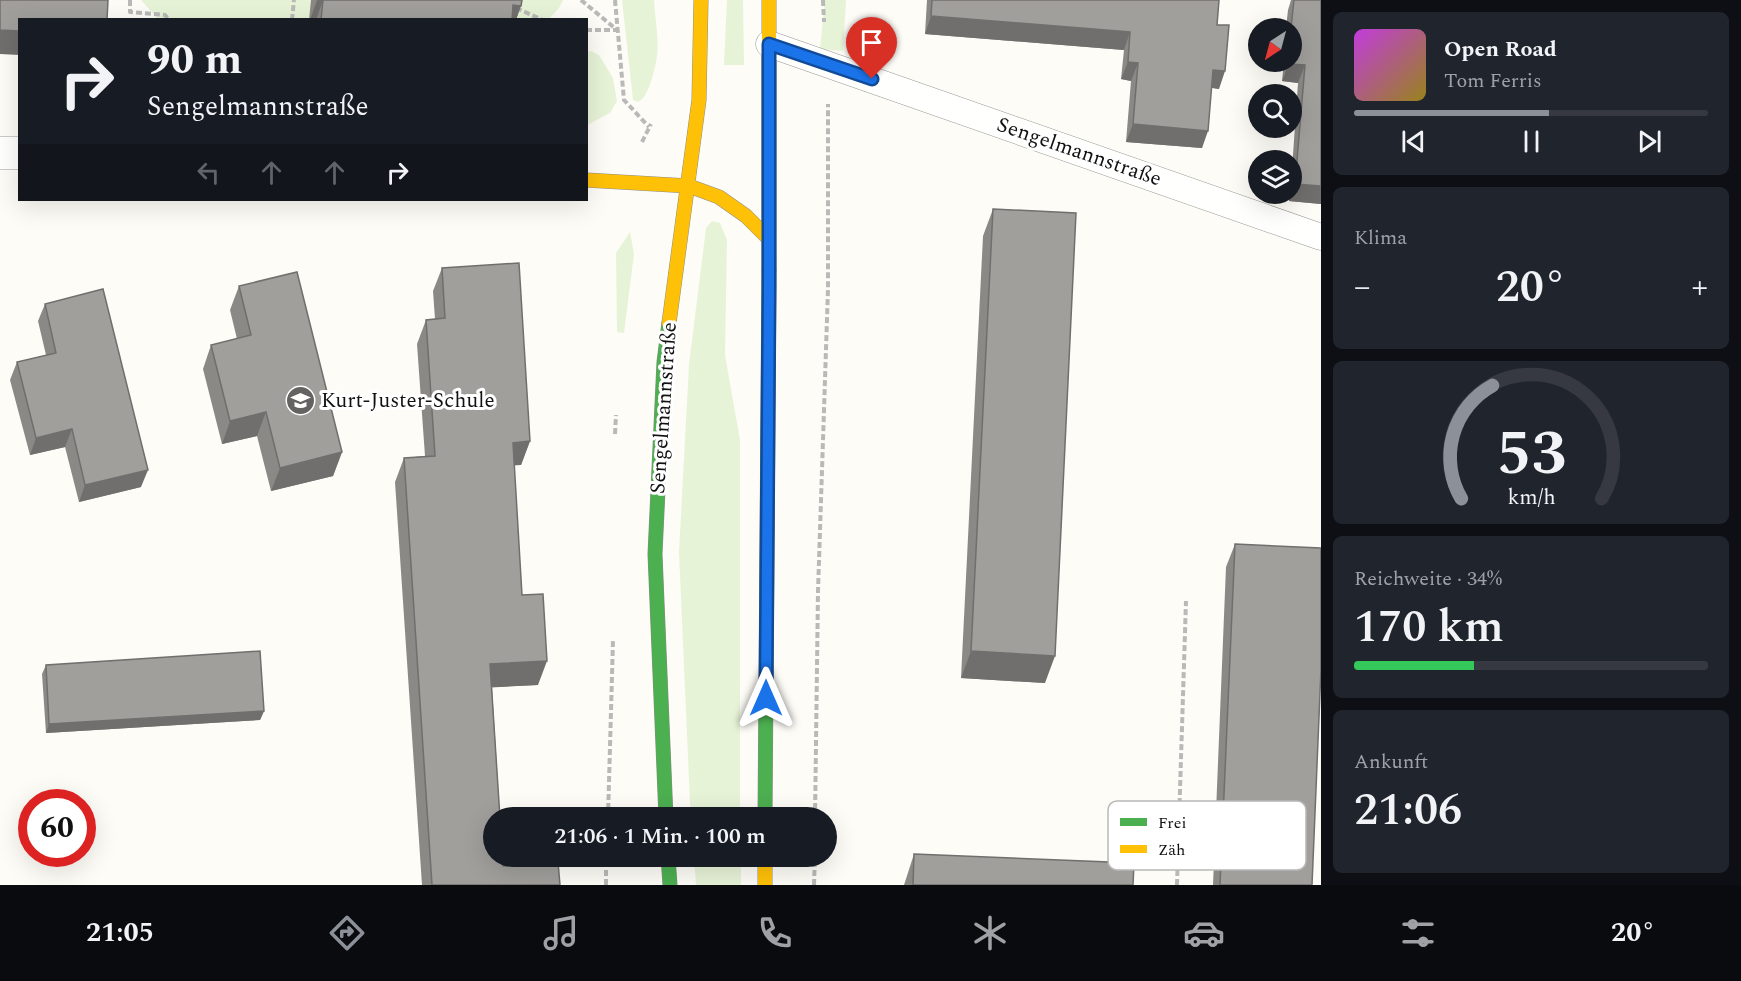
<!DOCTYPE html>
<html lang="de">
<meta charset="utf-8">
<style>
body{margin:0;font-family:Spectral,serif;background:#20242c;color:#f1f3f6;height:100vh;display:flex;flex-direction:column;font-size:22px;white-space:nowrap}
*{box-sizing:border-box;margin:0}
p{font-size:20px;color:#9ea1a6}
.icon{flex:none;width:33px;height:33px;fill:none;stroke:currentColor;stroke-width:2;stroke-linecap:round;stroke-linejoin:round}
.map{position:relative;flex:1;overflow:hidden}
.drawer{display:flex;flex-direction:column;gap:12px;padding:12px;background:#0d0f14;width:420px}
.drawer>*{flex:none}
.top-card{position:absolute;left:18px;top:18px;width:570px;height:183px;border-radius:0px;box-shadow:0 6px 24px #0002;background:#171b24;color:#f1f3f6;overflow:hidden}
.needle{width:39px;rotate:216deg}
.tools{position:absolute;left:1248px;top:18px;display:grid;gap:12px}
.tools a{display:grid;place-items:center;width:54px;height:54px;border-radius:50%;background:#171b24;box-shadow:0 6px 24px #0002;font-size:30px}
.speed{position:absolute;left:18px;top:789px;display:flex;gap:12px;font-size:30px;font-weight:700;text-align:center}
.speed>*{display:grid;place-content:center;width:78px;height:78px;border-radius:50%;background:#171b24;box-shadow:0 6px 24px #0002;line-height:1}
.speed .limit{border:9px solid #d22;background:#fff;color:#111}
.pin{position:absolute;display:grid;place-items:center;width:51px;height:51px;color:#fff;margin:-62px -26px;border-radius:50% 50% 50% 0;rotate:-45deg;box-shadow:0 0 6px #0007}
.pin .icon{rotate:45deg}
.me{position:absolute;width:66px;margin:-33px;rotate:0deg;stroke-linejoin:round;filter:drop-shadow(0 0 4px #0008)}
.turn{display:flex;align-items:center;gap:21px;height:126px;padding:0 30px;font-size:27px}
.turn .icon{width:78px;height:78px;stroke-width:2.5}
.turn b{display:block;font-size:42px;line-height:51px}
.lanes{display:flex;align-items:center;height:57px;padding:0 30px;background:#0003;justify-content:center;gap:30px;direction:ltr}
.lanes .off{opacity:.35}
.big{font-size:45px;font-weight:600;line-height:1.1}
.drawer .widget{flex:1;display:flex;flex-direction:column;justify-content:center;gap:9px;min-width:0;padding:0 21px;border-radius:9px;background:#20242c}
.drawer .dial{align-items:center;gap:0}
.dial svg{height:156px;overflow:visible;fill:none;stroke:#363941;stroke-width:7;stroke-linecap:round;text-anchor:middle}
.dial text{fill:#f1f3f6;stroke:none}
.song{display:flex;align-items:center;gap:18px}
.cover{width:72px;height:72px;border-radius:9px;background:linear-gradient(135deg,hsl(290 70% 55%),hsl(50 70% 35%))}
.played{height:6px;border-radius:3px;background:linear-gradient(90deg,#8c9099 55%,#363941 55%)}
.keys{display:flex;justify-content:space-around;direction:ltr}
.heat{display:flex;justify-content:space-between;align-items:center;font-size:33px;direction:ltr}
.charge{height:9px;border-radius:4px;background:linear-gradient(90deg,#34c759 34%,#363941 0)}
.trip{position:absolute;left:483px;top:807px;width:354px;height:60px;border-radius:30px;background:#171b24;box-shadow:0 6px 24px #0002;font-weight:600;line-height:60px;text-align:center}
.tabs{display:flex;height:96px;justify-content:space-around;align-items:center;background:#090b0e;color:#9ea1a6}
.tabs .icon{width:42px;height:42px}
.tabs .active{color:#8c9099}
.tabs b{font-size:27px;color:#f1f3f6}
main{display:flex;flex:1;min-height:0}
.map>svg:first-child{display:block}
.green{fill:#e7f3d7}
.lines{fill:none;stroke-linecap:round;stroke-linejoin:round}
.lane-casing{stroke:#979795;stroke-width:27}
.street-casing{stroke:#979795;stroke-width:34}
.fast-casing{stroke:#8e8d8b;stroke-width:15}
.slow-casing{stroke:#8e8d8b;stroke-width:15}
.path{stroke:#b9b9b8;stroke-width:4;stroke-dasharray:6 3;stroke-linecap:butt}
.lane{stroke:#fffffe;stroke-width:26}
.street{stroke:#fffffe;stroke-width:33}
.fast{stroke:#4caf50;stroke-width:14}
.slow{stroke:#ffc107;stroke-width:14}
.wall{fill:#8a8986}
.shaded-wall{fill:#716f6d}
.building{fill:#a19f9c;stroke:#716f6d;stroke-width:1.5}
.route-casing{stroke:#114b97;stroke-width:15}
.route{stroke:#1a73e8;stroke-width:10}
.labels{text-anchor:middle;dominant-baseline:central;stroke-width:6;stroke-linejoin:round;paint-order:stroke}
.street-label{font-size:21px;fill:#111;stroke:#fff}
.poi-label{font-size:21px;fill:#111;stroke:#fff;text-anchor:start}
.key{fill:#fff;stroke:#b8b8b8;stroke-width:1.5}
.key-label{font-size:16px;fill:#111}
</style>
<main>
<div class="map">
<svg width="1321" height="885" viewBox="0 0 1321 885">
<rect width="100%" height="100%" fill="#fdfcf7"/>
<path class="green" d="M141,0h422l-4,8 -11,12 -390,-1z
M622,0h32c1,17 5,39 3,56 -1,9 -8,39 -16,44 -4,3 -5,1 -8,0z
M727,0h16l1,65h-20z
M825,0h21l-3,51 -23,-2z
M591,51l8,4 14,23 4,23 -7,12 -23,12v-73z
M712,221l8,2 7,17 -2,115 15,85v378l-49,-1 -1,-14 -11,-251 10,-187 17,-137z
M630,232l4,22 -10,79 -7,-1 -1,-79z
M694,857h47v28h-45z"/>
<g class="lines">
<defs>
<path id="lane" d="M769,44l552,193"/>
<path id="street" d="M0,153h20"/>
<path id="fast" d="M666,818l-11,-264 9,-192 5,-39
M765,818l4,-548
M668,856l2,29"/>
<path id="slow" d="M769,0v270
M586,180l103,6
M689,186l30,11 27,19 23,23
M669,323l30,-223 2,-100
M765,856v29"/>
</defs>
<use href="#lane" class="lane-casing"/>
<use href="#street" class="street-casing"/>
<use href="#fast" class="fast-casing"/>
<use href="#slow" class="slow-casing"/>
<path class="path" d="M130,0v12l35,3 4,5
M581,0l36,30
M615,0l9,100 25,27
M823,0l1,22
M516,8l27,12
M292,20l2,-20
M586,30h31
M642,142l9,-18
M615,434l1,-19
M608,818l5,-178
M815,818l3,-227 10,-302v-185
M606,885v-29
M814,885l1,-29
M1177,885l9,-284"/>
<use href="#lane" class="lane"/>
<use href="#street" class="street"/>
<use href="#fast" class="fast"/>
<use href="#slow" class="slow"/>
</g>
<path class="wall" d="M311,0h211l-6,20h-207z
M927,0h292l-2,25 2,64 -7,-1 -10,60 -76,-6 5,-61 -10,-2 3,-29 -199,-16z
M1291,0h30v204l-32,-3 1,-7h2v-25l6,-86 -16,-2 2,-19h8v-34h-6l2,-18z
M993,209l52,474 -84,-5 22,-442z
M442,268l88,173 -9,24h-7l8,130 16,90 -46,2 11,179 57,19h-138l-27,-403 9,-24 21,-2 -8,-112 9,-24 9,-1 -2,-28z
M239,286l103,166 -9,24 -62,15 -14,-55 -35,8 -19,-75 8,-24 26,-6 -7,-29z
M45,304l96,183 -62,15 -14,-55 -35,8 -20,-75 7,-18 29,-7 -8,-34z
M1235,544l77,341h-99l13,-318z
M46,665l218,46 -4,9 -214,13 -4,-59z
M914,854l219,31h-229z"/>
<path class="shaded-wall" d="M317,0h6l-7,20h-6z
M513,5l8,1 -5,14h-8z
M931,16l199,16 -6,18 -199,-16z
M0,30l20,1v24l-20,-1z
M1128,62l10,1 -7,18 -10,-2z
M1289,64l16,1 -7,18 -16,-2z
M1213,70l12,1 -6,18 -12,-2z
M1133,124l75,7 -6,17 -76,-6z
M1295,184l26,2v18l-32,-3z
M266,412l-9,24 -35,8 8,-23z
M72,429l-7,18 -35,8 6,-17z
M530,441l-9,24 -17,1 9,-23z
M342,452l-9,24 -62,15 9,-23z
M148,470l-7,17 -62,15 6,-17z
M971,651l84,5 -10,27 -84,-5z
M547,661l-9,24 -57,3 9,-24z
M264,711l-4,9 -214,13 3,-9z"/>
<path class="building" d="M0,0h108l-1,20h-87v11l-20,-1z
M323,0h199l-1,6 -8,-1 -1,15h-191z
M932,0h287l-2,25h12l-4,46 -12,-1 -5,61 -75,-7 5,-61 -10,-1 2,-30 -199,-16z
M1294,0h27v186l-26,-2 10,-119 -16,-1v-2h3l-1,-34z
M993,209l83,4 -21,443 -84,-5z
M519,263l11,178 -17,2 9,152 21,-1 4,67 -57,3 10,154h-6v38h9v10l55,-4 2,23h-128l-28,-427 31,-2 -9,-136 19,-2 -3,-50z
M297,272l45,180 -62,16 -14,-56 -36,9 -19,-76 40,-10 -12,-49z
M103,289l45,181 -63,15 -13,-56 -36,9 -19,-76 39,-9 -11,-49z
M1235,544l86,4v121l-9,216h-92z
M260,651l4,60 -215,13 -3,-59z
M914,854l220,9 -1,22h-220z"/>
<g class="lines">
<defs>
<path id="route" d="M766,698l3,-409v-245l103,35"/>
</defs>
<use href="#route" class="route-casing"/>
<use href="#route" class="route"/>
</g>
<defs>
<symbol id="school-disc" viewBox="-11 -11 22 22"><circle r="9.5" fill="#646362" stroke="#fff"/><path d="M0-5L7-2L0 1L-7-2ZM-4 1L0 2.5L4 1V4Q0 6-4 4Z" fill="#fff"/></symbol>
</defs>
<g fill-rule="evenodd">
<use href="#school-disc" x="284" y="384" width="33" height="33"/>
</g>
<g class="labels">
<g class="street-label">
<text transform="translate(1079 152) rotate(19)">Sengelmannstraße</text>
<text transform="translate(664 408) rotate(-86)">Sengelmannstraße</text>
</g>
<g class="poi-label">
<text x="321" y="401">Kurt-Juster-Schule</text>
</g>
</g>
<rect x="1108" y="801" width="198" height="69" rx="9" class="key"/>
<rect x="1120" y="818" width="27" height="8" fill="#4caf50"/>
<rect x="1120" y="845" width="27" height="8" fill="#ffc107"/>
<g class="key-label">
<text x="1158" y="828">Frei</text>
<text x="1158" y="855">Zäh</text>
</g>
</svg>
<div class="tools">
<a><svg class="needle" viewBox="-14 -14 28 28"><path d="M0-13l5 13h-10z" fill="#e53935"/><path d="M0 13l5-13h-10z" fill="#9ea1a6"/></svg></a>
<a><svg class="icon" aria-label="search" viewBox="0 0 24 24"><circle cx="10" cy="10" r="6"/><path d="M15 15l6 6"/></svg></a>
<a><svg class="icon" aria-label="layers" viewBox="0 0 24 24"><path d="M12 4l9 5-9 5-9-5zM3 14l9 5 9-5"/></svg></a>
</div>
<div class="speed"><div class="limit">60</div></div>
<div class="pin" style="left:872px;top:79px;background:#d93025"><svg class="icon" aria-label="arrive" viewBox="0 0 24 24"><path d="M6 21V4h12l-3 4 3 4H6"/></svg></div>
<svg class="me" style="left:766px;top:698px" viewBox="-20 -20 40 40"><path d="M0-17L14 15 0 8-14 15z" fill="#1a73e8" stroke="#fff" stroke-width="4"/></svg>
<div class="trip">21:06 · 1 Min. · 100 m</div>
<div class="top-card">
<div class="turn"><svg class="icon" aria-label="right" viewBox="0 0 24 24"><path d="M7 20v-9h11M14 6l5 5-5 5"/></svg><div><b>90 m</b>Sengelmannstraße</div></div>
<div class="lanes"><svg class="icon off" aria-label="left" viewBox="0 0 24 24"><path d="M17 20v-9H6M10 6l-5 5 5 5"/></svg><svg class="icon off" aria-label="ahead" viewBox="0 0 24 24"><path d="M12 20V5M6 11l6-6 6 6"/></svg><svg class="icon off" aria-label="ahead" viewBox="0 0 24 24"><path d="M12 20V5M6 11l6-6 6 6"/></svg><svg class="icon" aria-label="right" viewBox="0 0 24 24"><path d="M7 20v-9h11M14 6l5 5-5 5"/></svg></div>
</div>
</div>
<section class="drawer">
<div class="widget">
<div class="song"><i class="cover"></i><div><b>Open Road</b><p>Tom Ferris</p></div></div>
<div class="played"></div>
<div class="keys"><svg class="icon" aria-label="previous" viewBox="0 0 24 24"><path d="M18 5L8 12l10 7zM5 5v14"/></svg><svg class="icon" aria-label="pause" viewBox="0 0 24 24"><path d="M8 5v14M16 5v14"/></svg><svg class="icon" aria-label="next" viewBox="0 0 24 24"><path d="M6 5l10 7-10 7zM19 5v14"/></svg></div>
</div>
<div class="widget"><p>Klima</p>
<div class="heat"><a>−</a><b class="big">20°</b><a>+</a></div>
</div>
<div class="widget dial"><svg viewBox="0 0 100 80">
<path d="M14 69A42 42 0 1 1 86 69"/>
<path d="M14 69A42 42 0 0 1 30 11" stroke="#8c9099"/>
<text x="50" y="56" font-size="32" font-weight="700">53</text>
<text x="50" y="72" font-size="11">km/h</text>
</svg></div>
<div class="widget"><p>Reichweite · 34%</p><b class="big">170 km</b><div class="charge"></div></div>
<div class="widget"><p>Ankunft</p><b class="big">21:06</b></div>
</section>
</main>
<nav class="tabs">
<b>21:05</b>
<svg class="icon active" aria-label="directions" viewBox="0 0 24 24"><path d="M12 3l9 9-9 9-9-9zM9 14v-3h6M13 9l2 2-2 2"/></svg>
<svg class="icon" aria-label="music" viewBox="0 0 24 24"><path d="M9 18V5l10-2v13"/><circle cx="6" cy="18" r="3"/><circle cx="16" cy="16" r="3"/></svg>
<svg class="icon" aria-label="phone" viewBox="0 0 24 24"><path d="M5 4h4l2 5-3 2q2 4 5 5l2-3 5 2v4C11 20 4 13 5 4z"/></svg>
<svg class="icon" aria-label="climate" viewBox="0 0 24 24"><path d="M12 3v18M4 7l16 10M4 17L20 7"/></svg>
<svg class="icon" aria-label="car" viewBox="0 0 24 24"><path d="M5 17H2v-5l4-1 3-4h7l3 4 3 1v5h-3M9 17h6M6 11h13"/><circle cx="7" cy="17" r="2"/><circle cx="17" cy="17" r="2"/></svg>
<svg class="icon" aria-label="filters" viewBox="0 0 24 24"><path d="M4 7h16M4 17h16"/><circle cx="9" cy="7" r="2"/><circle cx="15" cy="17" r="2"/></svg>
<b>20°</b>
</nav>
